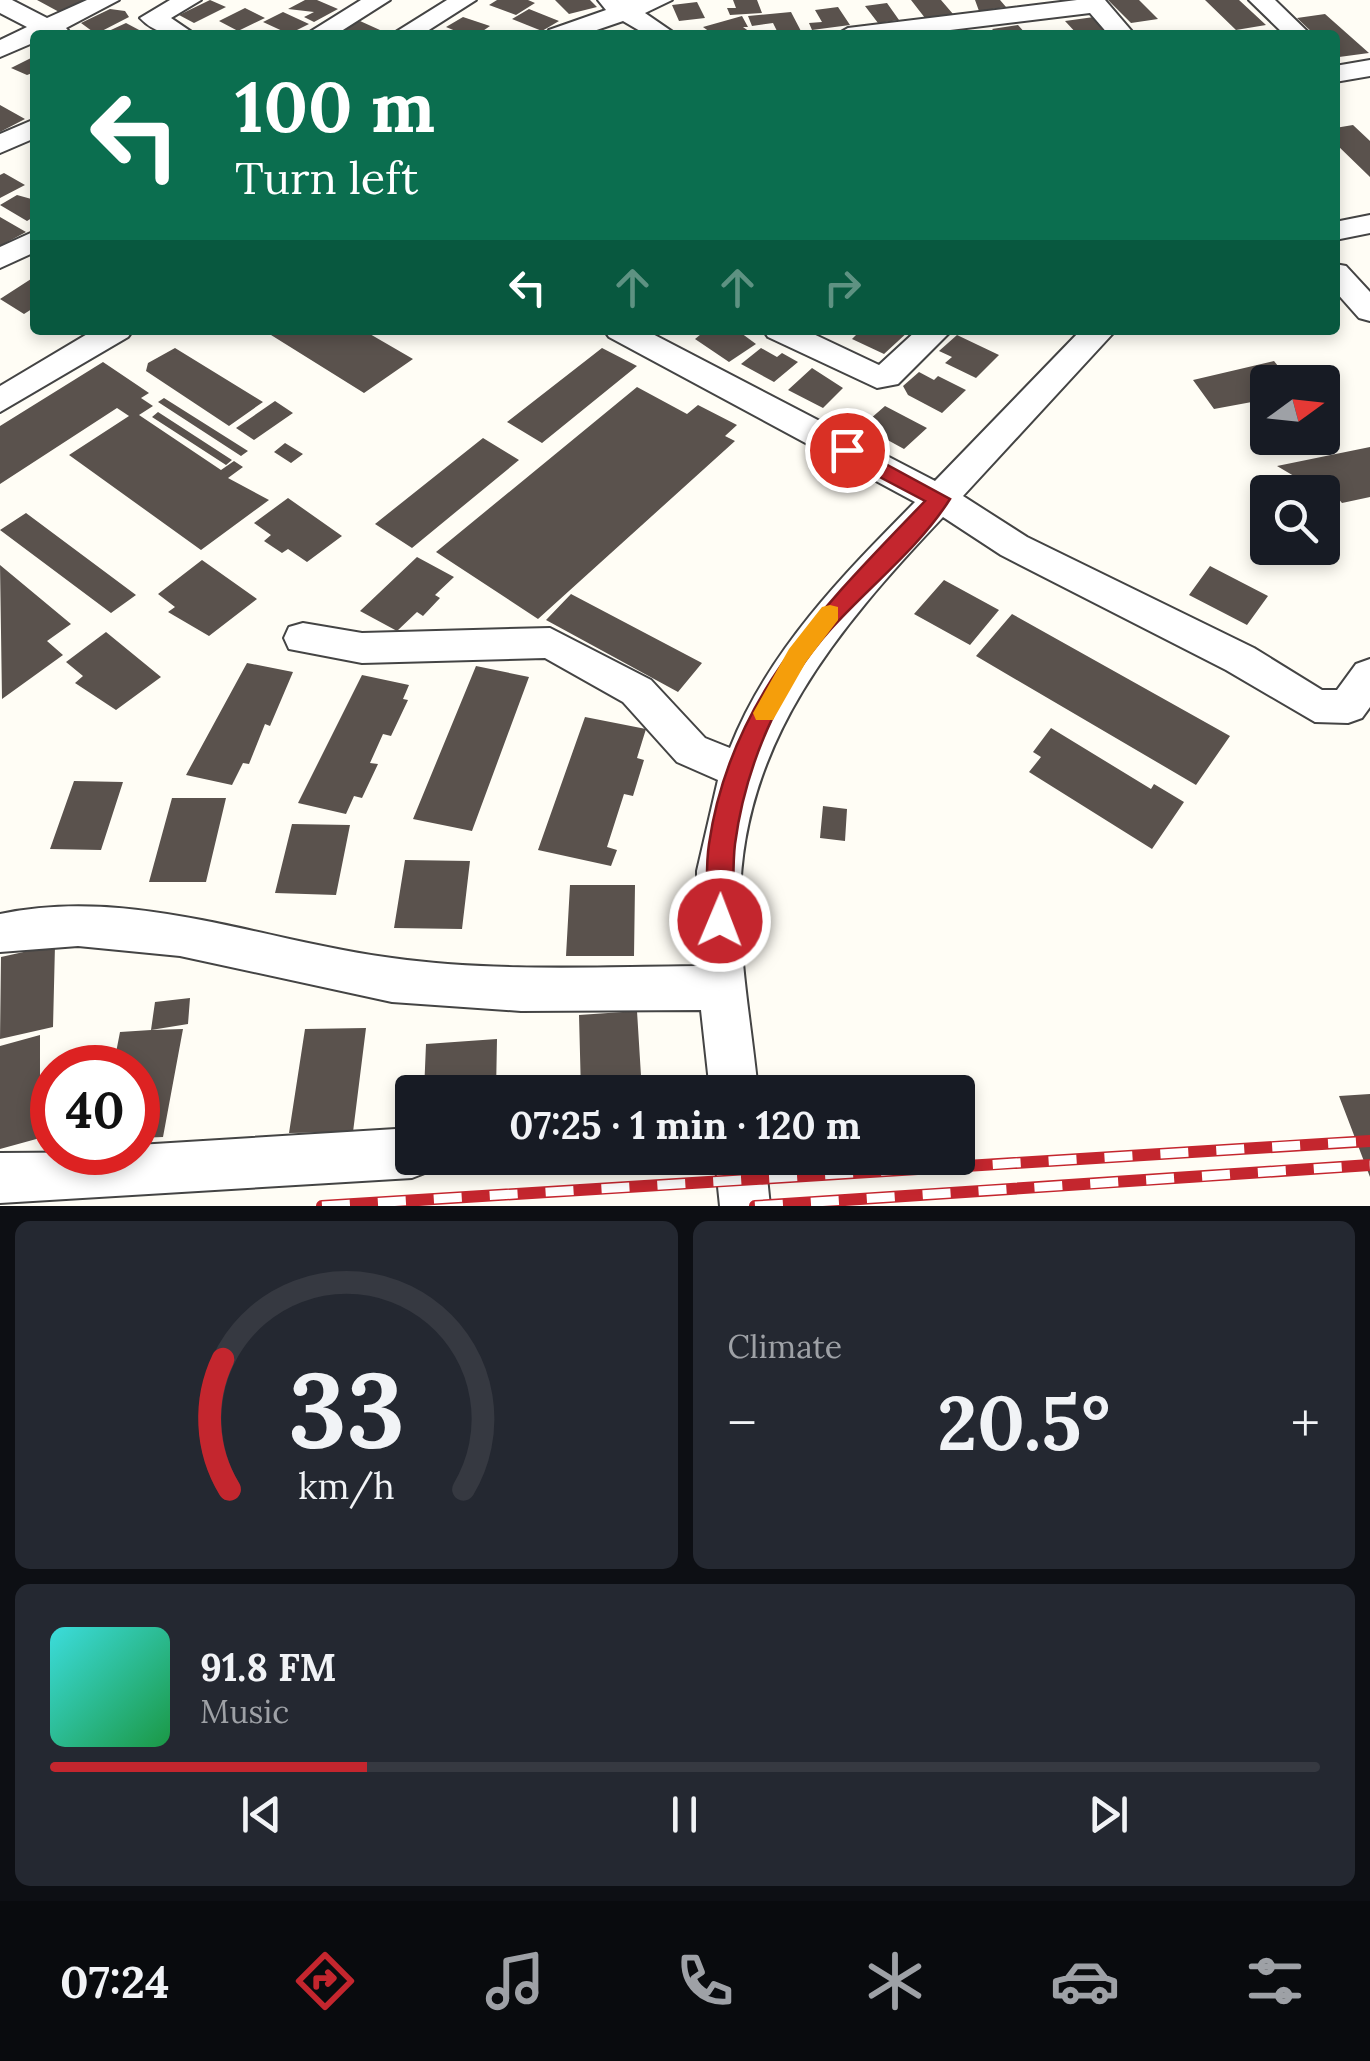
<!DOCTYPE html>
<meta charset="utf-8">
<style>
body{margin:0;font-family:Lora,serif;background:#242831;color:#f1f3f6;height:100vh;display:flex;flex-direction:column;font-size:38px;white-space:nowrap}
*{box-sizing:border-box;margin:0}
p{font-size:32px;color:#9ea1a6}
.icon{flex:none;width:55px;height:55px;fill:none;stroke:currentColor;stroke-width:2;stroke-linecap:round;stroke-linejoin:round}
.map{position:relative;height:1206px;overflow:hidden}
.panel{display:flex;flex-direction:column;gap:15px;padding:15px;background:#0d0f14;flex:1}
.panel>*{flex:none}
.hud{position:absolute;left:30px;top:30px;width:1310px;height:305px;border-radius:10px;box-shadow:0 5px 15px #0003;background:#0b6e4f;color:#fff;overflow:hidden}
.needle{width:65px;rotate:75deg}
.controls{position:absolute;left:1250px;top:365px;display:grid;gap:20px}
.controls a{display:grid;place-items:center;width:90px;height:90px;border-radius:10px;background:#171b24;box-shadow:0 5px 15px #0003;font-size:50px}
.speed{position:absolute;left:30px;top:1045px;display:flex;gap:20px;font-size:50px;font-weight:700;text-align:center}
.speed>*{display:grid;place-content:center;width:130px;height:130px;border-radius:50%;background:#171b24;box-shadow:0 5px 15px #0003;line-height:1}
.speed .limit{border:15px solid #d22;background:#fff;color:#111}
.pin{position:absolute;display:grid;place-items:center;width:85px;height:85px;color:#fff;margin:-42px;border:5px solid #fff;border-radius:50%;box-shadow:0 2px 10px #0007}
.me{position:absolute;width:110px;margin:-55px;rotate:1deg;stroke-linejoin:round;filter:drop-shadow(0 0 8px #0008)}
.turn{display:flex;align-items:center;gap:35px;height:210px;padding:0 40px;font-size:45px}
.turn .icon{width:130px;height:130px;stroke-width:2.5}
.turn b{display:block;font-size:70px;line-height:85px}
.lanes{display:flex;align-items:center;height:95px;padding:0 40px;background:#0003;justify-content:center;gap:50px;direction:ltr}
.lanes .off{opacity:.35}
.big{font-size:75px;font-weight:800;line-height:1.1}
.panel .tile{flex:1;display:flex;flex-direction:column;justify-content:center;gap:15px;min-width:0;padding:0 35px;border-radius:15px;background:#242831}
.panel .dial{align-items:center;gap:0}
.dial svg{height:260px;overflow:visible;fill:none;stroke:#363941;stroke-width:7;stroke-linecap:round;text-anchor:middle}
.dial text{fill:#f1f3f6;stroke:none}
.song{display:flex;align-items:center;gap:30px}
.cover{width:120px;height:120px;border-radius:15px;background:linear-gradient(135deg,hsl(180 70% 55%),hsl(140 70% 35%))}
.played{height:10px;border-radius:5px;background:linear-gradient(90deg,#c4262e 25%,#363941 25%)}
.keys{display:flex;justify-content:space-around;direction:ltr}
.heat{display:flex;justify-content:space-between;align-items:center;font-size:55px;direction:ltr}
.panel .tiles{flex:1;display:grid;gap:15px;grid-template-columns:1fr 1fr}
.tile:last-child{grid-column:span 2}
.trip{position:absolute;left:395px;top:1075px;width:580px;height:100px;border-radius:10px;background:#171b24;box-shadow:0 5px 15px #0003;font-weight:800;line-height:100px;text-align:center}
.tab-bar{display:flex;height:160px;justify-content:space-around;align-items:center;background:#090b0e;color:#9ea1a6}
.tab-bar .icon{width:70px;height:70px}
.tab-bar .on{color:#c4262e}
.tab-bar b{font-size:45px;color:#f1f3f6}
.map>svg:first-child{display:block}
.building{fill:#5a524d}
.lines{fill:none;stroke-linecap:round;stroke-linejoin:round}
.minor-casing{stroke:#444;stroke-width:4}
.minor{fill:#fff;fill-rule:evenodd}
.rail-casing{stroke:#c4262e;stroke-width:12}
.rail{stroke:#fff;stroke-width:9;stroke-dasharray:28;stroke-linecap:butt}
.route{fill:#c4262e;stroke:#7f191e;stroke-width:2.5}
.slow{fill:#f59e0b}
</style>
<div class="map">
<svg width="1370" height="1206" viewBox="0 0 1370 1206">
<rect width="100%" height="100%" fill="#fffdf5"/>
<path class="building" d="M37,0h51l-27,13z
M210,0l16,7 -32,16 -15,-8z
M305,0h12l21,9 -24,13 -10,-5 10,-5 -26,-3z
M497,0h31l7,3 -19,12 -27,-10z
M555,0h35l7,7 -28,7z
M733,0h24l5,13 -32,2 -3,-7h9z
M911,0h30l12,14 -28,4z
M975,0h25l6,7 -27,4z
M1108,0h31l19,19 -27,4z
M1205,0h34l27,25 -30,5z
M697,2l8,16 -26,3 -7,-16z
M887,3l12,17 -21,3 -13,-17z
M838,7l12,18 -38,5 -3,-7 13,-1 -7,-12z
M245,8l20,10 -27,13 -19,-10z
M110,9l15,2 4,6 -33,17 -15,-11z
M529,9l30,12 -17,10 -30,-12z
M283,12l26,12 -20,10 -26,-12z
M791,12l11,21 -23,2 -6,-12 -21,3 -4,-10z
M1325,14l44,39 -30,4 -4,-22h-20l-18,-17z
M742,16l6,11h-5l11,8h-40l-11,-8z
M463,17l27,9 -13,9h-24l5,-3 -12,-5z
M1094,17l16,18h-32l-13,-14z
M360,21l31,14h-56z
M126,23l15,8 -41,4z
M1018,25l9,10h-29l-6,-6z
M35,56v16l-8,3 -16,-7z
M0,105l25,14 -25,13z
M1353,125l17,16v36l-35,-34v-15z
M4,173l21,12 -25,13v-23z
M17,195l18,5v16l-8,5 -27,-16z
M0,217l26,15 -26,14z
M31,279l4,3v25l-11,7 -24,-15z
M263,330h100l50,29 -49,34z
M706,330h31l19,14 -27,18 -34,-23z
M847,330h63l-26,24 -32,-15 4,-4z
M957,335l42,20 -23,23 -31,-15 7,-6 -13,-6z
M175,348l88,54 -34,24 -83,-55 2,-8z
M602,348l35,18 -95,77 -35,-21z
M761,348l16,9 5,-4 16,9 -24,20 -33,-18z
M1274,361l17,21h-23v17l-54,10 -21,-29z
M103,362l46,31 -8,5 12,8 -14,9 82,55 13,-9 9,6 -15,11 41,22 -68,50 -132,-95 60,-39 -12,-8 -117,76v-58z
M812,368l31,20 -20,20 -35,-18z
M919,372l15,8 4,-4 28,14 -24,23 -34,-18 -5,-9z
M637,387l50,27 11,-9 39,20 -12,11 10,5 -197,178 -102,-67z
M164,398l84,53 -7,5 -83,-54z
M275,401l18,12 -39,27 -18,-12z
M885,406l42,22 -23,21 -42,-23z
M158,412l74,48 -6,5 -74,-48z
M483,438l36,22 -107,88 -37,-24z
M285,443l18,11 -12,9 -17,-11z
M1370,447v50l-28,6 -11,-13 -10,2 -44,-26z
M288,498l54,38 -35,26 -19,-13 -6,4 -18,-12 7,-6 -17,-12z
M26,513l110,82 -25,18 -111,-83z
M417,557l37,20 -19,18 5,3 -17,18 -6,-4 -20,19 -37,-20z
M202,560l55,39 -48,37 -41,-24 7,-5 -17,-13z
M0,565l71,59 -24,17 16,14 -61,44z
M1210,566l58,30 -21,29 -58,-30z
M944,580l55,30 -29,35 -56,-31z
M571,594l131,69 -24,29 -132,-72z
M1012,614l218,122 -34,49 -220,-129z
M106,632l55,45 -45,33 -41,-27 8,-7 -17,-14z
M247,663l46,9 -23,54 -5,-2 -16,40 -6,-1 -11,22 -46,-10z
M476,666l53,11 -57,154 -59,-12z
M362,675l47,10 -6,14 5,1 -17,36 -8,-2 -13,29 8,1 -16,34 -8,-2 -8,18 -48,-11z
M585,717l61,12 -9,29 7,2 -11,36 -9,-2 -17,53 10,3 -6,16 -73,-16z
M1051,728l100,61 3,-5 30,18 -32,47 -123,-77 12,-15 -8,-5z
M74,781l49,1 -22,68 -51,-1z
M172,798h54l-20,84h-57z
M823,806l24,3 -2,32 -25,-3z
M292,824l58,1 -14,70 -61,-2z
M405,860l65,1 -8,68 -68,-1z
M570,885h65l-1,71h-68z
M55,945l-2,82 -53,12 1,-82z
M190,998l-2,26 -37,6 32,-1 -20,108 -25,1v-70h-25l7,-36 31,-2 4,-28z
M637,1011l5,81h-61l-2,-77z
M366,1028l-13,104 -64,1 16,-104z
M40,1035v103l-40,11v-103z
M497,1039l-1,53h-72l2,-48z
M1370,1094v83l-31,-81z"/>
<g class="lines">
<defs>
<path id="minor" d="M0,0h12l35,18 40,-18h32l-53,28 6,7h-37v7l-35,15v-17l27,-13 -27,-14z
M170,0h31l-30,18 25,17c-22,0 -40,0 -56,-17z
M361,0h29l-55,35h-30z
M447,0h29l-55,35h-30z
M598,0h74l-27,13 32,22h-30l-24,-14 -41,14h-36l3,-5 57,-20z
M1077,0h28l30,35h-26l-19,-22 -181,22h-73l12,-7z
M1249,0h26l36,35h-26z
M1370,60v16l-35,6v-16z
M35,119v19l-35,15v-19z
M1370,215v18l-35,7v-18z
M35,231v21l-35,16v-21z
M1335,264l11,2 24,26v29l-11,-3 -24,-27z
M94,330h39l-5,7 -128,75v-26z
M604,330h41l290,151 146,-151h35l-153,166 64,41 227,111 68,42h15l19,-26 14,-5v48l-8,11 -14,5 -33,-1 -89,-52 -225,-115 -58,-38c-104,110 -203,226 -203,386 0,64 12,126 18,189h-48l-9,-82 -180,1 -129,-9 -212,-46 -102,-10 -78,6v-38c133,-28 262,27 392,44 101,14 204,9 305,8v-95l21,-91 -41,-18 -54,-60 -78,-44 -183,5 -73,-14 -5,-11 5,-11 14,-4 59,10 188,-5 101,52 54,58 25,10c38,-97 113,-173 185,-246l-306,-165z
M763,330h42l74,35 38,-35h35l-54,54 -21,4 -109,-51z
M412,1128v30h23l-5,13 -18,7 -412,25v-50l138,-1v-7z
M715,1158h50l5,48h-50z"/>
</defs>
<use href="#minor" class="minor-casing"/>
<use href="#minor" class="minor"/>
<defs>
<path id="rail" d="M322,1206l1048,-65
M755,1206l615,-41"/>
</defs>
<use href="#rail" class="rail-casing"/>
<use href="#rail" class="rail"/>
</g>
<path class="route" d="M847,443l103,56c-30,48 -81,88 -119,130 -52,57 -86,139 -96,215 -3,25 -1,52 -1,77l-4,9 -10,3 -9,-3 -4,-9c1,-25 -2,-52 2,-77 21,-148 118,-241 216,-343l-85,-45v-11z"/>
<path class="slow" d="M830,605l8,2v13l-32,42 -33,58h-17l-3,-7 36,-64 33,-42z"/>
</svg>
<div class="controls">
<a><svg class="needle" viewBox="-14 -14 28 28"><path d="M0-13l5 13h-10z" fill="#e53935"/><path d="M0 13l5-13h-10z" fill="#9ea1a6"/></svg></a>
<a><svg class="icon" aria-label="search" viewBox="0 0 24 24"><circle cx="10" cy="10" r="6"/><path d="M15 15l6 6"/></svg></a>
</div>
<div class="speed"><div class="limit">40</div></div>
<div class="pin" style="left:847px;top:450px;background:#d93025"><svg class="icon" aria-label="arrive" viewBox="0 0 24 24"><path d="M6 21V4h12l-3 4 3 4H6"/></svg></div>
<svg class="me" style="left:720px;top:921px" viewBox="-20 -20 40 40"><circle r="17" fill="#c4262e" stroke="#fff" stroke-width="3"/><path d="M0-11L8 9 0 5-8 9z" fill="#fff"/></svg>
<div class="trip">07:25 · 1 min · 120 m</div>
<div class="hud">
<div class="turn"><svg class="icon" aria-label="left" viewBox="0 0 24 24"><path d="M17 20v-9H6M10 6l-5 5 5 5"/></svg><div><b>100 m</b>Turn left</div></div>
<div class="lanes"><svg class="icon" aria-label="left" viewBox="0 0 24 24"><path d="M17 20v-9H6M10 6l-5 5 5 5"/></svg><svg class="icon off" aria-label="ahead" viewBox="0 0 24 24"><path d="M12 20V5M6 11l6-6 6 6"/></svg><svg class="icon off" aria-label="ahead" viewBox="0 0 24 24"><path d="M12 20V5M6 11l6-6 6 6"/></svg><svg class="icon off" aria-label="right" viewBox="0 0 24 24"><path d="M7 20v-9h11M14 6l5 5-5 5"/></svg></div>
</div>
</div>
<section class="panel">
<div class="tiles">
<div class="tile dial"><svg viewBox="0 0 100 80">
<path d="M14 69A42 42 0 1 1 86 69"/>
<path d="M14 69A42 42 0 0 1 12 29" stroke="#c4262e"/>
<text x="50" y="56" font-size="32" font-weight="700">33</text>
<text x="50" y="72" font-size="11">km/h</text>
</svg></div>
<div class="tile"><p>Climate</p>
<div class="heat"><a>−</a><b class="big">20.5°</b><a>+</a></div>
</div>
<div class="tile">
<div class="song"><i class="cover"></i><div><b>91.8 FM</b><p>Music</p></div></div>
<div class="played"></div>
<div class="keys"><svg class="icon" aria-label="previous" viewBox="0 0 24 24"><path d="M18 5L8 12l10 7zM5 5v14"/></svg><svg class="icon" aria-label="pause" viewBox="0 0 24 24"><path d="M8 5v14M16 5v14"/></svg><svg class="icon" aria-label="next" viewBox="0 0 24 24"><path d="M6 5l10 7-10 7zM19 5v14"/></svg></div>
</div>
</div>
</section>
<nav class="tab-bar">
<b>07:24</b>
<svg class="icon on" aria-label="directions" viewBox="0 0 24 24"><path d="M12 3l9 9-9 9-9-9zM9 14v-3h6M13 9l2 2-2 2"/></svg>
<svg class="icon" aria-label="music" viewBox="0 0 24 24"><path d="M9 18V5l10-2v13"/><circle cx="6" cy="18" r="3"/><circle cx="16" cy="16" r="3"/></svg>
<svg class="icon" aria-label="phone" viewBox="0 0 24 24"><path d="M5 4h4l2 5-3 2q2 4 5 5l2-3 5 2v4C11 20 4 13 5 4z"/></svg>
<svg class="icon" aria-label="climate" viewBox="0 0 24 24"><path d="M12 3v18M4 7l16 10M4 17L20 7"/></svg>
<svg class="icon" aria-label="car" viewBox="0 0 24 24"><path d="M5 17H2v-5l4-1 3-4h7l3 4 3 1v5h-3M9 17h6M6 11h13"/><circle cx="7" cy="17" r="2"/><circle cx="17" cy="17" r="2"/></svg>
<svg class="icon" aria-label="filters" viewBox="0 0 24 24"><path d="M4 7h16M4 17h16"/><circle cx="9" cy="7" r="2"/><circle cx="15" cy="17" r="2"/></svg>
</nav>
